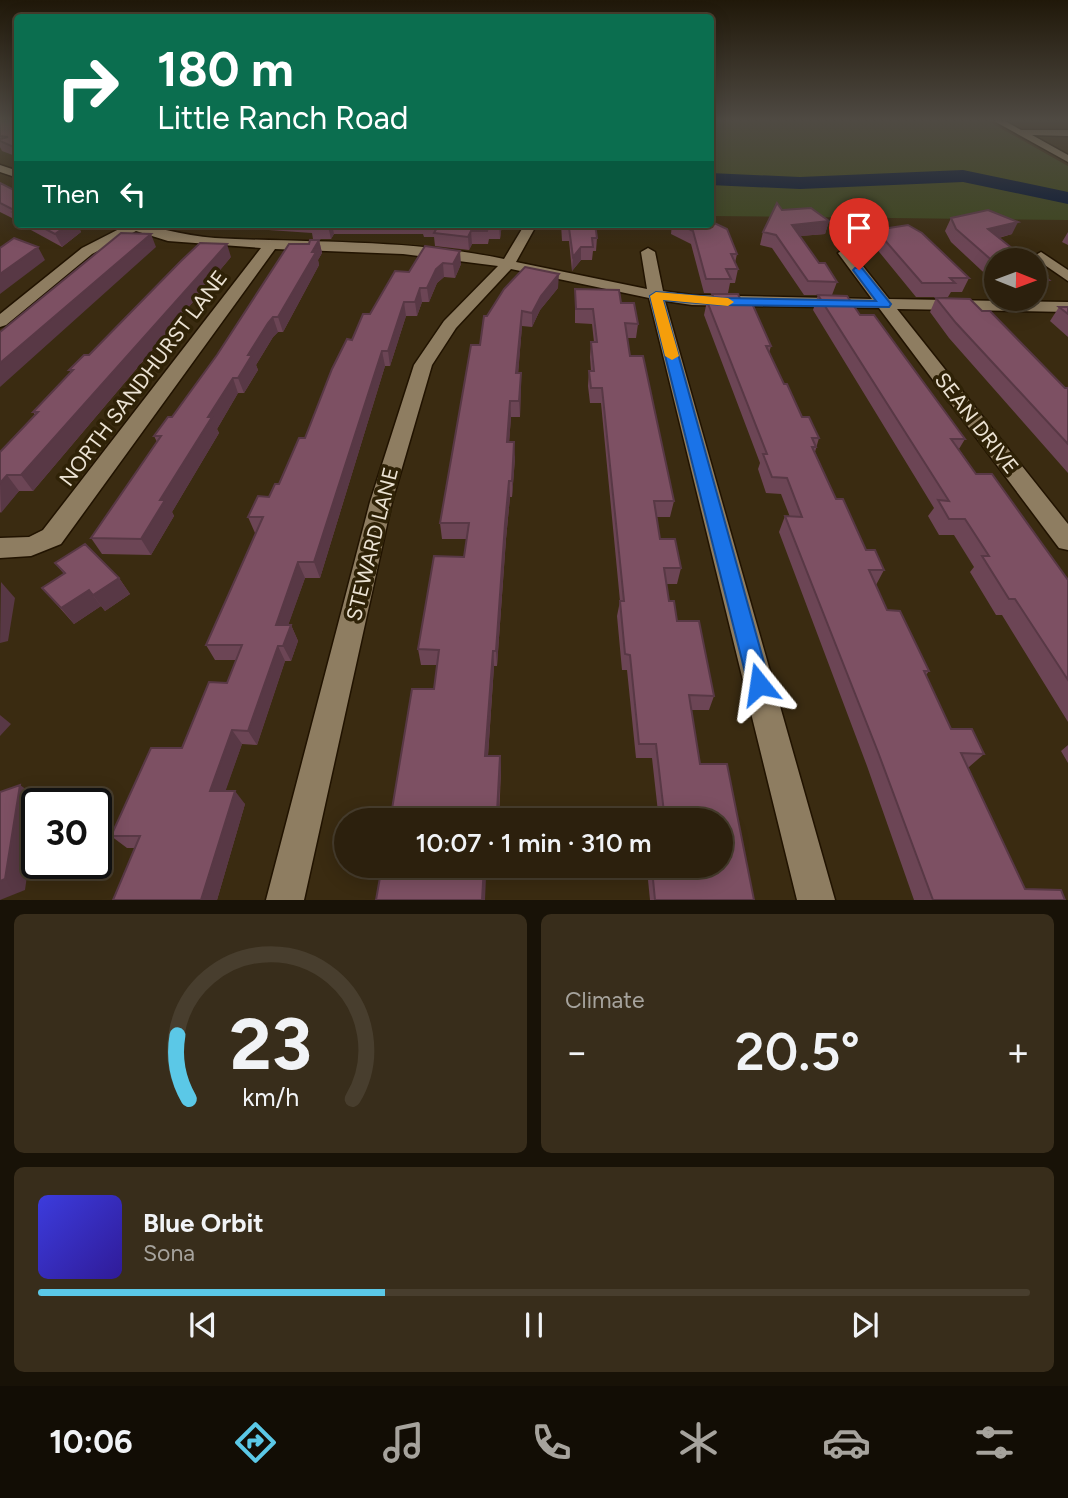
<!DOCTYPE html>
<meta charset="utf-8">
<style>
body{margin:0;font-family:Figtree,sans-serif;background:#382d1b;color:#f1f3f6;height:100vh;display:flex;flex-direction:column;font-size:26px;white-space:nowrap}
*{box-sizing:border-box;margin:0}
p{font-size:23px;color:#a6a39d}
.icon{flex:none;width:38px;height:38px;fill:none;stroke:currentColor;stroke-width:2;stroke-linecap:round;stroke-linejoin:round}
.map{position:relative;height:900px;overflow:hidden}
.drawer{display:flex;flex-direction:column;gap:14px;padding:14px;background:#181207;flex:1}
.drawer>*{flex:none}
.hud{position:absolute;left:14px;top:14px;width:700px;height:214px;border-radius:7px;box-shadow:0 4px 18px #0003,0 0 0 2px #483e2e;background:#0b6e4f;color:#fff;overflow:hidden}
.needle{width:46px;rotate:91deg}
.buttons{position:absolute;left:984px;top:248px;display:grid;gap:14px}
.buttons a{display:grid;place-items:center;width:63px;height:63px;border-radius:50%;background:#2c200d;box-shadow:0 4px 18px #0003,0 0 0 2px #483e2e;font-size:35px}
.speed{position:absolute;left:21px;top:788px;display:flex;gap:14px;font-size:35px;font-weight:700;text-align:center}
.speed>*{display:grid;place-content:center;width:91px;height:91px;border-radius:50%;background:#2c200d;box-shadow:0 4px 18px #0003,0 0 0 2px #483e2e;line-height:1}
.speed .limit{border:4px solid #111;border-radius:10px;background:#fff;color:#111}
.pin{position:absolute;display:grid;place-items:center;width:60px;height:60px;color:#fff;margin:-72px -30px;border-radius:50% 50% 50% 0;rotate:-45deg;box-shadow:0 0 7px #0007}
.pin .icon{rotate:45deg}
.me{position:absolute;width:77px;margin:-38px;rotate:345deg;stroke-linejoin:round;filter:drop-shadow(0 0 5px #0008)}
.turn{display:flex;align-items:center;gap:24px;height:147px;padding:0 28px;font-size:32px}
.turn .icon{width:91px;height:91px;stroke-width:2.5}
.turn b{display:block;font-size:49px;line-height:60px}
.then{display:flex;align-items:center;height:66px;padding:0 28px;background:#0003;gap:14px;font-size:26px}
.big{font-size:52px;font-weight:600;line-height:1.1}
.drawer .card{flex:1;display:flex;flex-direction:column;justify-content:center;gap:10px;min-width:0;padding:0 24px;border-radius:10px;background:#382d1b}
.drawer .dial{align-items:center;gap:0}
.dial svg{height:182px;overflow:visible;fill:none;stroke:#483e2e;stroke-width:7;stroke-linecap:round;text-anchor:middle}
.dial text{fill:#f1f3f6;stroke:none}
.song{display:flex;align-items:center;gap:21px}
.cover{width:84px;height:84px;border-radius:10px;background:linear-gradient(135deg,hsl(240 70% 55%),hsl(250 70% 35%))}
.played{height:7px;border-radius:4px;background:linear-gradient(90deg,#5bc8e7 35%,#483e2e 35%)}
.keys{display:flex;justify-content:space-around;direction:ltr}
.heat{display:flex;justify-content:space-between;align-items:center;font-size:38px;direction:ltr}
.drawer .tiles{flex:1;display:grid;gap:14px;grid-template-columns:1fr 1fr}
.card:last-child{grid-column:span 2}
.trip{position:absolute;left:334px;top:808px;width:399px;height:70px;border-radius:35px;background:#2c200d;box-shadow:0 4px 18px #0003,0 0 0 2px #483e2e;font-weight:600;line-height:70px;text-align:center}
.dock{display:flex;height:112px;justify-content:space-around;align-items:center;background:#120d05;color:#a6a39d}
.dock .icon{width:49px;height:49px}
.dock .active{color:#5bc8e7}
.dock b{font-size:32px;color:#f1f3f6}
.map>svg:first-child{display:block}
.green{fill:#3d461e}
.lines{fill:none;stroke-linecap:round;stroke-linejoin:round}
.river{fill:#041534;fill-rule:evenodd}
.minor-casing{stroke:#211300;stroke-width:3}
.minor{fill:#8e7d61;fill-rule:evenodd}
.wall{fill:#6c4555}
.shaded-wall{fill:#583845}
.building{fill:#7d5063;stroke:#583845;stroke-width:2}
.route{fill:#1a73e8;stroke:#114b97;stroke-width:2}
.slow{fill:#f59e0b}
.labels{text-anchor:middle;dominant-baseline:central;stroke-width:7;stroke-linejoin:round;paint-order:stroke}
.street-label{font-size:21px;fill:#ece3d4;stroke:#2f2207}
</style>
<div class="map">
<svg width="1068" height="900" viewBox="0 0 1068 900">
<rect width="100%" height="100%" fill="#3a2b11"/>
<path class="green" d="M711,121h277l80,45v54l-357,-4z"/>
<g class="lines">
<path class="river" d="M963,170l105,22v12l-105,-22 -163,7 -90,-4v-12l90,4z"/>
<defs>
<path id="minor" d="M994,121h11l16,9h47v6l-36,-1 36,20v7z
M0,165l18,6v7l-18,-6z
M120,224c32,0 62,12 95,14 96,5 195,1 289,21l21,-35h12l-21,38 131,27 -6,-37 7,-4 7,4 8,39 29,4 180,4 -34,-46 7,-4 5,1 39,49 179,3v10l-171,-3 171,215v26l-9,-2 -180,-240 -187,-3 -27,-4 170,599h-38l-148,-602 -138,-29 -55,59 -24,37 -40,137 -88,398h-38l104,-398 44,-137 30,-44 54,-55 -95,-12 -128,-5 -214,295 -30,12 -31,2v-20l29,-1 14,-7 218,-282 -93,-7 -32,-10 -44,23 -86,71 -6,2v-13l82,-66 41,-21z
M1041,252l27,18v11l-32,-22 -2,-3z"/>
</defs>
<use href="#minor" class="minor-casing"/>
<use href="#minor" class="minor"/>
</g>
<path class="wall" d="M0,121h18v36l-16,-6 -2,-4z
M0,183l18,9v29l-18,-9z
M782,210l47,11 -4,13 -25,2 19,27 18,19 -5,13h-28l-32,-47 -12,-3 3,-13z
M951,218l61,16 -13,4 -3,23v23l-45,-42 -6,-11z
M20,224h57l4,8 -19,15z
M211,224h291l-2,15h-11l-1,5h-16l-3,6 -34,-4 -1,-9h-10l-1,-3h-89l-3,5h-18l-1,-6 -74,-5z
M561,224h34l2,14 -1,13h-3l-1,9h-11l-9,11 -3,-30h-7z
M672,224h38l27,30 -2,9 3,6 -3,14h-5l-2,10h-24l-13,-49 -20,-10z
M876,230l93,48 -7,14h-11l-3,5h-32l-45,-55z
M1068,232v13l-6,-3z
M319,240l3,13 -4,7 1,5 -36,67h-5l-5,5 -17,28 2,5 -14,23h-6l-21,36 2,4 -47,79 2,4 -23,39 -49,-1 -11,-16 66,-96 -3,-6 18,-19 137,-173z
M425,246l36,18 -6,14 -11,-1 -7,6 -8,19h-7l-5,14h-11l-16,50h-5l-65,212h-15l-17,47h3l7,16 -7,20h-6l-28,84 -15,-1 -17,47 20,13 -28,96h-104l22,-52h-8l-16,-12 71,-88 45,-65 9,-23h-21l-9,-15 50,-112h-1l-7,-16 21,-20 10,-13 26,-46 47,-98 18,-26 39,-42z
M231,257l-198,234h-14l-19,22v-61l35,-37 -2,-3 38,-39 -2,-3 20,-15z
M1034,266l12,9 -1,2 4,3 -8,14h-7z
M558,288l-18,22 -8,17 -10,-1 -4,47h3l-1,44h-9l-2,25 6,16 -3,39h-2l-4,42 -9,127h-3l-6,90h12l1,14 -2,51h-109l44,-132 3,-24h-16l-3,-16 46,-92 3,-18h-25l-2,-16 47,-207z
M575,289l46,14 17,21 -2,14h-9l3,18 44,145 -4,16h-13l3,22 21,29 -4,16h-11l3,17 8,20 37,75 -5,14h-18l9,54 54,136h-104l-2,-20 4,-11h12v-3h57v-45h-62l-7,-63h-16l-9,-88h-5l-5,-54 3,-15 -19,-198h-11l-2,-17 1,-15h2l-1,-14 1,-15h3l-2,-18 -17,-1z
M712,294l29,7 30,45 -2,7 15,31 18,33 17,21 -4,14 21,47 30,51 18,20 -8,15 11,25 42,61 -3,4 25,54 33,25 -15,13h-1l57,122 40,11h-151l-47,-134 -88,-234 6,-16 5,1 -9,-23 -15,-1 -8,-24 2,-6 -56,-148 3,-14h4z
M818,295l42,20 105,124 -6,10 17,25 92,106v142l-66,-107h-6l-26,-43 4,-5 -20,-32h-15l-11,-19 6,-8 -121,-198z
M936,298l46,13 83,77h3v85l-119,-135 -19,-26z
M1059,307h9v30l-18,-16z
M55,563l64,15 11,16 -25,17 -4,-5 -27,18 -32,-36 22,-14z
M1068,745v18l-7,-12z"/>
<path class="shaded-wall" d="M829,221l-4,13 -36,3 3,-12z
M1018,222l-6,12 -30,8 6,-13z
M69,224h8l4,8 -19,15 -7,-13z
M329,224h3l2,10 -3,5 -3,-13z
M499,224h3l-2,15 -1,-13z
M471,231l1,13 -3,6 -1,-13z
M151,234l5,13 -156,140v-24z
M319,240l3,13 -4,7 1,5 -36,67 -5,-15 34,-65z
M227,244l4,13 -198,234 -12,-16z
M38,247l7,13 -45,34v-20z
M581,247v13l-9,11 1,-14z
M460,251l1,13 -6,14 -2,-14z
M443,263l1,14 -7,6 -8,19 -2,-14 9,-19z
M559,274l-1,14 -18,22 -8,17v-14l9,-17z
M420,288l2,14 -5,14 -2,-14z
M404,302l2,14 -16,50 -2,-15z
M522,311v15l-5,62 -1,-15z
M273,317l5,15 -5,5 -17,28 2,5 -14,23 -6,-15 10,-23 20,-32z
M382,351l3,15 -65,212 -6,-16z
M521,373v15l-1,29 -1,-16z
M233,378l5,15 -21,36 2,4 -47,79 2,4 -23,39 -10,-16 19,-39 48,-83z
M510,401l1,16 -3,41 -1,-16z
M514,442l1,16 -3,39v-16z
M7,475l12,16 -18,22 -1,-30z
M509,481l1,16 -4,42 -9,127 -1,-15 9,-127z
M298,562l7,16 -22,62 -7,-15z
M119,578l11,16 -25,17 -12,-16z
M1,582l14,16 -7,43 -8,2z
M89,590l12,16 -27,18 -13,-16z
M291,625l7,16 -7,20 -8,-15z
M278,646l7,15 -28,84 -9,-14z
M493,651l1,15 -7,104 -2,-14z
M0,715l11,9 -11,12z
M232,730l10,14 -21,60 -11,-13z
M500,756l1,14 -3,51 -1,-9z
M20,785l18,13 -13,92 -25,10v-19z
M235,791l10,13 -28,96h-16z
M484,866l2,11 -1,23h-3z"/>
<path class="building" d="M0,121h18v28l-18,-8v-2l8,-2 -8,-1z
M0,183l18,9v22l-5,-2 3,-1 -16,-8z
M777,203l5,7 29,-2 18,13 -37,4 27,38h6l12,19 -29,-1 -32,-46 -13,-3z
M988,210l30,12 -30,7 40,32h-32v3l-40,-35 -5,-11z
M710,221l17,8 10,25h-6l7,15h-12l5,10h-25l-13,-48 -14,-7h31z
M36,224h33l-14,10z
M310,224h19l-1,2h-18z
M429,224h70v2h-11l-1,5h-16l-3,6 -34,-4 5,-9z
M562,224h33l2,14h-5l1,9h-12l-8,10 -4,-29h-7z
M908,225l14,8 47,45h-19l5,5h-33l-46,-53z
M121,233l30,1 -151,129v-31z
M14,238l24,9 -38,27v-26z
M310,240h9l-7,12h4l-38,65h-5l-5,6 -20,32h4l-14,23h-5l-25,39h4l-52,83h5l-24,39 -50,-1 70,-102h-7l14,-19h4l45,-62 72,-111h20z
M200,243l27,1 -206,231h-14l-7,8v-31l38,-40h-5l40,-42h-4l15,-15h5l92,-94z
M425,246l35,5 -7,13 -10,-1 -7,6 -9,19h-7l-5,14h-11l-16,49h-6l-68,211h-16l-22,63h15l-8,21h-5l-30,85 -16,-1 -22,61h25l-34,109h-88l27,-64h-29l40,-88h31l27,-66 18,1 15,-38h-36l57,-128h-15l10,-21 11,1 6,-13h4l20,-46h6l27,-69 15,-30 5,1 11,-26h7l25,-43 14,1z
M1034,266l12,9h-3l6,5h-15z
M525,267l34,7 -18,22 -9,17 -10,-2 -6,62h5l-2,28h-9l-3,41h7l-2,39h-3l-4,43 -9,127h-3l-8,105h15l-3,56h-23l-1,9h-83l22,-132h22l5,-39 -21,-1 16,-93 30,1 5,-34h-29l31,-178h9l4,-29h3l17,-27z
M575,289l44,1 2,13h13l4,21 -13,-1 5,33h13l31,145h-20l6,38h15l6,29h-17l5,33h5l3,20h22l15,75 -25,-1 11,69h27l27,136h-99l-3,-31h19l-1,-3h51v-45h-56l-9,-77h-17l-9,-89 -5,-1 -5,-53h4l-22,-213h-11l-2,-17h5l-3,-29h6l-4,-33h-17z
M712,294h26l3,7h10l20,45h-5l18,38h3l15,33h7l10,21h-7l4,9h-4l24,52h7l23,51h9l9,20h-15l18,40 13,1 29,60h-5l27,58h21l12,25 -23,-1 64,136 36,1 4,10h-132l-55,-148 -93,-236 17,1 -15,-39 -15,-1 -9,-23h4l-60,-153h8z
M818,295l29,1 13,19h14l91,124h-14l25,35h16l76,106v100l-53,-81h-6l-27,-43h7l-24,-37h-16l-11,-19 11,1z
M936,298l34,1 12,12h8l75,77h3v56l-112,-121z
M1059,307h9v7z
M85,544l34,34 -26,17 -4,-5 -28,18 -19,-20 23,-15 -10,-10z
M20,785l-15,94 -5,2v-89z
M382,866h102l-2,34h-106z"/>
<linearGradient id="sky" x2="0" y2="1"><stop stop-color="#201809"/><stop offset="0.49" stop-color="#4f4a43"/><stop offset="1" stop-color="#4f4a43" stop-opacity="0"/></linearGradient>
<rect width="1068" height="246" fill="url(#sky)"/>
<path class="route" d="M855,268h7l29,36 -2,3 -167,-2 -59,-5 107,384 -3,8 -8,3 -8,-3 -3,-8 -98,-388 6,-4 66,6 154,3 -23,-31z"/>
<path class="slow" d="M656,292l72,6 6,4 -6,4 -65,-6 16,56 -7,4 -7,-4 -15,-60z"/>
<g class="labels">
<g class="street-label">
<text transform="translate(143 378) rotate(-53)">NORTH SANDHURST LANE</text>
<text transform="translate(977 423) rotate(52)">SEAN DRIVE</text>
<text transform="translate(372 544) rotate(-76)">STEWARD LANE</text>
</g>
</g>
</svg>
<div class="buttons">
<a><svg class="needle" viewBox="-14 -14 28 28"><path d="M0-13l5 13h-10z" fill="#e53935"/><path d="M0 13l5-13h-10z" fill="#a6a39d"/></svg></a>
</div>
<div class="speed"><div class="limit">30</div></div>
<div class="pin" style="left:859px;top:270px;background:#d93025"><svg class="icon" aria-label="arrive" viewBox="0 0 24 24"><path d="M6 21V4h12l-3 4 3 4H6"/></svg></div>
<svg class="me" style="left:759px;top:684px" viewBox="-20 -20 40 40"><path d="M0-17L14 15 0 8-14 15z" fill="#1a73e8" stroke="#fff" stroke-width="4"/></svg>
<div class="trip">10:07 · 1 min · 310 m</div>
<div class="hud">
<div class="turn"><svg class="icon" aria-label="right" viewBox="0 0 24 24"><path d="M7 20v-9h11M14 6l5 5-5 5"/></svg><div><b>180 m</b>Little Ranch Road</div></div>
<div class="then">Then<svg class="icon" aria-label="left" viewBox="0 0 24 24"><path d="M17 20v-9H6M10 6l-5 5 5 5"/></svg></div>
</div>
</div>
<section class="drawer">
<div class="tiles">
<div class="card dial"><svg viewBox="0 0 100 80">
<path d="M14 69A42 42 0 1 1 86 69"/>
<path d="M14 69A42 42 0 0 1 9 41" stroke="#5bc8e7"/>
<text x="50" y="56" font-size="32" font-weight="700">23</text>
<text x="50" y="72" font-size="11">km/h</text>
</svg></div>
<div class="card"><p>Climate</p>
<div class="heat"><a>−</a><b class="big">20.5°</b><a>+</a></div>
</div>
<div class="card">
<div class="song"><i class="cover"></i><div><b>Blue Orbit</b><p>Sona</p></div></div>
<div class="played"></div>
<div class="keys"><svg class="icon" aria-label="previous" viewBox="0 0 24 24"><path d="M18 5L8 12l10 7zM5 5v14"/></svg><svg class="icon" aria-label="pause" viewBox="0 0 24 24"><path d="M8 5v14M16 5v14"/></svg><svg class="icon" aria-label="next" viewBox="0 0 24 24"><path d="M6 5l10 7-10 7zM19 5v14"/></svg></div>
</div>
</div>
</section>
<nav class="dock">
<b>10:06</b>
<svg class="icon active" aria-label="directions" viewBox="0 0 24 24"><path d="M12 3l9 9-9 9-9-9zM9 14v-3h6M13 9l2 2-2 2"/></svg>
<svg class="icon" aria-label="music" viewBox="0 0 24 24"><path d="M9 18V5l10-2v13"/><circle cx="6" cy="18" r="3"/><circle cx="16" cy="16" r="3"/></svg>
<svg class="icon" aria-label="phone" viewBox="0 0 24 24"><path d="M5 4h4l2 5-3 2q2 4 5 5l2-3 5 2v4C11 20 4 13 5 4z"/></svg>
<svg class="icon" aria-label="climate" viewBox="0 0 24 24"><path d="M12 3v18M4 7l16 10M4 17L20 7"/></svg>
<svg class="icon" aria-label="car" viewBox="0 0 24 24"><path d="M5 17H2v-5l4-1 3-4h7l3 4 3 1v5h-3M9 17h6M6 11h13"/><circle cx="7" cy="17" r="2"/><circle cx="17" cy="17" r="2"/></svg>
<svg class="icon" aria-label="filters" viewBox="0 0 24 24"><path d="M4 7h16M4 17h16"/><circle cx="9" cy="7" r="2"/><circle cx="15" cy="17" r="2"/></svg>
</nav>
